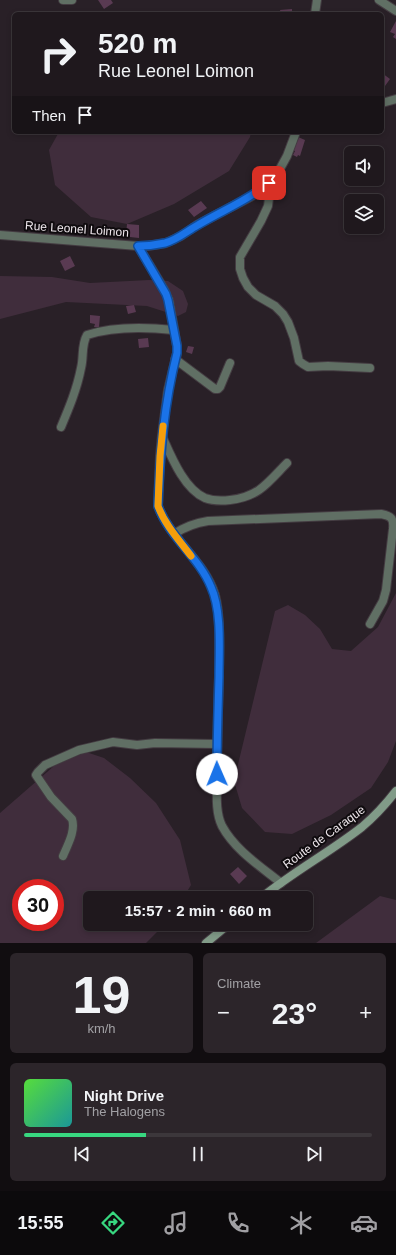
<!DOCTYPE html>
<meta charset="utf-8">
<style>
body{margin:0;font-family:Arial,sans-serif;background:#2c252a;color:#f1f3f6;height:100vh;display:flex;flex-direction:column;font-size:15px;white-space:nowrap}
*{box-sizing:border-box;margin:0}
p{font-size:13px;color:#a1a0a4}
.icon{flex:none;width:22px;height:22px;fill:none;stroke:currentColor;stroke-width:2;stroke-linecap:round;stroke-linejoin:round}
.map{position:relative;height:943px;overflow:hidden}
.side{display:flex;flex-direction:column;gap:10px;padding:10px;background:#110d10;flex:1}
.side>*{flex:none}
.banner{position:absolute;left:12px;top:12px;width:372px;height:122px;border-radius:6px;box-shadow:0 2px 6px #0003,0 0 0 1px #3c373b;background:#1f181d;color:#f1f3f6;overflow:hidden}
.buttons{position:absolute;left:344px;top:146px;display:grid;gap:8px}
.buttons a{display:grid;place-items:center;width:40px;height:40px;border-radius:6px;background:#1f181d;box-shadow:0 2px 6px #0003,0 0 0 1px #3c373b;font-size:20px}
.speed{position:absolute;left:12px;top:879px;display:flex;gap:8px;font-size:20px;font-weight:700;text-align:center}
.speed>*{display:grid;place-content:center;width:52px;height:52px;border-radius:50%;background:#1f181d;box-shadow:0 2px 6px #0003,0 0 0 1px #3c373b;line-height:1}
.speed .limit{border:6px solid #d22;background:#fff;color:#111}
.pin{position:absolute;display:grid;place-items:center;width:34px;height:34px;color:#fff;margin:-17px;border-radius:8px;box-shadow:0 2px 6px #0006}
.me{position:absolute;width:44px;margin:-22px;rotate:359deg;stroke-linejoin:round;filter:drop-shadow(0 0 3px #0008)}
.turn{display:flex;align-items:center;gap:14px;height:84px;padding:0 20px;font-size:18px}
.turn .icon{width:52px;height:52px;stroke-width:2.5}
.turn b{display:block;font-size:28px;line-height:34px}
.then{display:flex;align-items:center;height:38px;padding:0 20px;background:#0003;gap:8px;font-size:15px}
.big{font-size:30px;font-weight:800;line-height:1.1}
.side .tile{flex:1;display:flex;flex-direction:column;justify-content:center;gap:6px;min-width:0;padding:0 14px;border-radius:6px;background:#2c252a}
.side .dial{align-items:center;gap:0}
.dial b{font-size:52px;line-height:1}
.song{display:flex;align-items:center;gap:12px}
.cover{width:48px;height:48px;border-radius:6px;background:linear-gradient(135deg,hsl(110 70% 55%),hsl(180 70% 35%))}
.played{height:4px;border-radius:2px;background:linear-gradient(90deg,#38d880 35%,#3c373b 35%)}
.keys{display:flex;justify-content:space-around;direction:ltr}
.heat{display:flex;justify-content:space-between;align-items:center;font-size:22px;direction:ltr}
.side .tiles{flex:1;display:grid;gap:10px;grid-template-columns:1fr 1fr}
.tile:last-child{grid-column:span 2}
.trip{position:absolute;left:83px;top:891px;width:230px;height:40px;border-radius:6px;background:#1f181d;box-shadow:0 2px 6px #0003,0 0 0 1px #3c373b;font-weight:800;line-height:40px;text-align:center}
.menu{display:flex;height:64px;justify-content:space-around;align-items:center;background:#0c0a0c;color:#a1a0a4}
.menu .icon{width:28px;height:28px}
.menu .on{color:#38d880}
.menu b{font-size:18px;color:#f1f3f6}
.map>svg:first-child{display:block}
.green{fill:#402d3c;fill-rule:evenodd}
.building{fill:#593a52}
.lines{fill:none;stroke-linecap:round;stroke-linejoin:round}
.street-casing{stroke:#443c42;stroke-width:10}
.secondary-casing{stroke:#443c42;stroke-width:10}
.street{stroke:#606f64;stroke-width:8}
.secondary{stroke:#819b88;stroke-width:8}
.route-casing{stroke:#114b97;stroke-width:10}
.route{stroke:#1a73e8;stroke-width:7}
.slow{stroke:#f59e0b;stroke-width:7}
.labels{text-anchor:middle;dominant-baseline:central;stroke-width:4;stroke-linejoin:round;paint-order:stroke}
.street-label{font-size:12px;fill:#ece5ea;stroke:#0f0b0e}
</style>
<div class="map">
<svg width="396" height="943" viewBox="0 0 396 943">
<rect width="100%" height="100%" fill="#292027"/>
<path class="green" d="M59,132h192l-1,5 -21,34 -55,33 -47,20 -36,-7 -36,-32 -6,-35z
M0,276l52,1 38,6 59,-3 19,1 15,10 5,13 -2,8 -8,4 -31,-10 -81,-4 -66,17z
M396,593v148l-8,21 -17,26 -40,27 -39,19 -27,-2 -23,-24 -8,-27 41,-170 13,-6 17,10 15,14 12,20 19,2 27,-24z
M86,752l18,6 26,20 26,25 24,37 11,45 -8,13h-93v26h75l-19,19h-146v-130l54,-47zM21,888h34v34h-34z
M380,896l16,4v43h-80z"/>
<path class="building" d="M98,0h13l2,3 -9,6z
M292,9v5h-11l-1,-4z
M396,21v18l-3,-2 2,-3 -5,-2z
M382,73l8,6 -5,7 -3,-3z
M298,137l7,3 -5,16 -2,-1 -1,2 -4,-2 2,-4 -2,-1z
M201,201l6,7 -13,9 -6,-7z
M127,224l12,1v13l-9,-1v-2h-4z
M70,256l5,10 -10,5 -5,-10z
M134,305l2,7 -8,2 -2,-8z
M90,315l10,1 -1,11h-5l1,-3 -5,-1z
M148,338l1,9 -10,1 -1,-9z
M188,346l6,1 -2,7 -6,-2z
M238,867l9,9 -8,8 -9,-10z
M298,890l3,8h-13l-1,-3z"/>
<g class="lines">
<defs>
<path id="street" d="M63,0h9
M379,0l17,11
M315,14l2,-14
M382,103l14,-4
M265,186l4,12 -1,8 -7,15 -21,36v12l3,9 5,9 8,8 19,11 8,8 5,8 6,16 5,23 4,3 5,3 20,-1 42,2
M0,235l138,11h10l18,-3 15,-7 16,-11 55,-29 10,-7 14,-13 11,-20 9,-24
M138,246l26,43 5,11 8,46v7l-9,37 -6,45 -2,21 -2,50c12,33 46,54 57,89 6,22 4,58 4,81 -1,33 -2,67 -2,100 0,16 -2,36 5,50 13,24 38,40 59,57
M175,359l40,30h3l2,-2 10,-24
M61,427c8,-19 16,-38 20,-59 3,-11 0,-23 6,-33 27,-9 59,-8 87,-5
M162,436c9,20 22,53 43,62 8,3 16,3 25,2 9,-1 20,-4 29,-10 10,-7 19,-18 28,-27
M174,534c12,-8 21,-11 34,-13l173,-7c10,2 13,4 12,15l-7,61 -3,11 -13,23
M63,856c4,-10 13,-25 9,-37l-21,-22 -15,-22 2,-3 7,-7 34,-15 34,-8 24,3 18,-2 62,1"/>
<path id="secondary" d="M261,898c32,-26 69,-46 101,-71 13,-11 24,-23 34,-36
M206,943l23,-19"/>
</defs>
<use href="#street" class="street-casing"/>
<use href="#secondary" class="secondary-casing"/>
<use href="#street" class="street"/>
<use href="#secondary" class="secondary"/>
</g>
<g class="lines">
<defs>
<path id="route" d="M217,774c0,-32 1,-65 2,-97 0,-27 3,-66 -8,-90 -12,-30 -42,-50 -53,-81 2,-52 6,-102 19,-153v-7l-9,-46 -2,-6 -28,-48c9,0 18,-1 27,-3 12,-3 22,-12 33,-18 23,-14 49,-24 71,-42"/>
</defs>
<use href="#route" class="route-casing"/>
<use href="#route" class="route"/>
<path class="slow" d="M163,426l-3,30 -2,50c7,19 21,34 33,50"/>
</g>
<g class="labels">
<g class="street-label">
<text transform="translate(77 229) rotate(4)">Rue Leonel Loimon</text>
<text transform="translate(324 837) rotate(-36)">Route de Caraque</text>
</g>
</g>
</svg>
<div class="buttons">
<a><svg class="icon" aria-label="sound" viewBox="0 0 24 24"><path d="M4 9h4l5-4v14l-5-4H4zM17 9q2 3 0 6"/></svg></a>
<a><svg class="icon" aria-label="layers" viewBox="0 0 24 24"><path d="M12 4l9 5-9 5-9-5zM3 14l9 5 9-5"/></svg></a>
</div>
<div class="speed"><div class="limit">30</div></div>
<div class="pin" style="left:269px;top:183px;background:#d93025"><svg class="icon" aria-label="arrive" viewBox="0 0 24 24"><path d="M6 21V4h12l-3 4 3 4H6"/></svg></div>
<svg class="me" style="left:217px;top:774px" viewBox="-20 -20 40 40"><circle r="19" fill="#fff"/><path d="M0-13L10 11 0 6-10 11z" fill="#1a73e8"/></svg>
<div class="trip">15:57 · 2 min · 660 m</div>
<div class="banner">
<div class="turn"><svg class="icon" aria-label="right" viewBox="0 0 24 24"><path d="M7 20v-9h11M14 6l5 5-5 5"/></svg><div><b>520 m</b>Rue Leonel Loimon</div></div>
<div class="then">Then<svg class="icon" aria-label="arrive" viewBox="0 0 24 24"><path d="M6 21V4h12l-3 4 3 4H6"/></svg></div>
</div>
</div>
<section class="side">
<div class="tiles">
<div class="tile dial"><b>19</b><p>km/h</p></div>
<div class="tile"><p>Climate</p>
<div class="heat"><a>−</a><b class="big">23°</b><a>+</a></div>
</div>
<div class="tile">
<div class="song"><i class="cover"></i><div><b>Night Drive</b><p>The Halogens</p></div></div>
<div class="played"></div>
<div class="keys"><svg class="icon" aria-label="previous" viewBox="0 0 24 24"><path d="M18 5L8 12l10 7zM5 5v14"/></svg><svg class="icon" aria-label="pause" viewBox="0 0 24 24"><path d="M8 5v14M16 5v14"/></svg><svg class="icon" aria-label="next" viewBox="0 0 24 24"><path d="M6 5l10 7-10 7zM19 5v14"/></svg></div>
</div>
</div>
</section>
<nav class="menu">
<b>15:55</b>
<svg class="icon on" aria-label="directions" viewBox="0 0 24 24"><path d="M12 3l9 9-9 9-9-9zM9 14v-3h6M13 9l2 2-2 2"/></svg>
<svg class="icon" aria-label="music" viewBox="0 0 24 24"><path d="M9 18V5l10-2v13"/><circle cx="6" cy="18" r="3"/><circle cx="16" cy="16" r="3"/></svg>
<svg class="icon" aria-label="phone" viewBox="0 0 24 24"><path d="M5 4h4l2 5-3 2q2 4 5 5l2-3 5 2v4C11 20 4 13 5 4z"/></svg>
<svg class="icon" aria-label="climate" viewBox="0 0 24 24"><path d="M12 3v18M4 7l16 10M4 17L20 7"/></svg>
<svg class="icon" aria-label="car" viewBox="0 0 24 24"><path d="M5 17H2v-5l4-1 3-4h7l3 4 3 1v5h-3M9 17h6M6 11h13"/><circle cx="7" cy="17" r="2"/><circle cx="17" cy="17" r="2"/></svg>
</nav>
